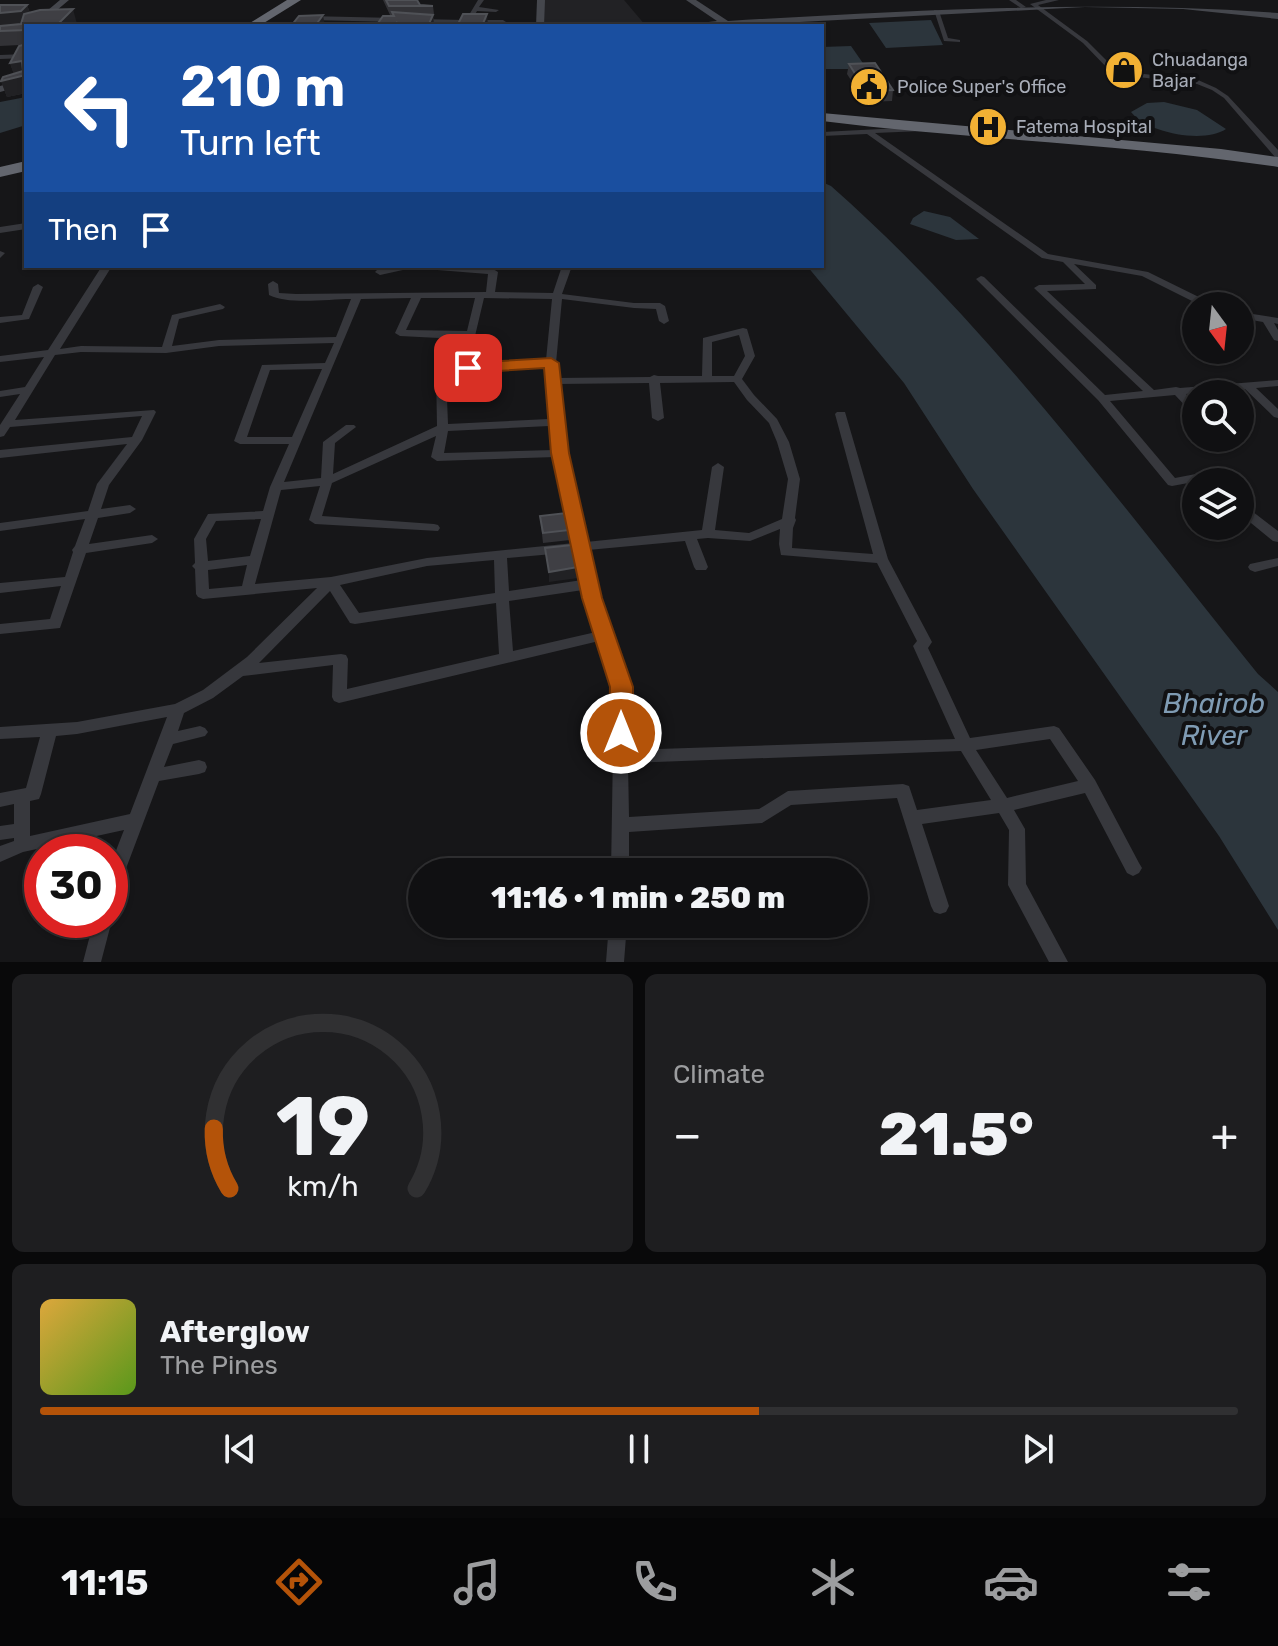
<!DOCTYPE html>
<meta charset="utf-8">
<style>
body{margin:0;font-family:Rubik,sans-serif;background:#1e1e20;color:#f1f3f6;height:100vh;display:flex;flex-direction:column;font-size:30px;white-space:nowrap}
*{box-sizing:border-box;margin:0}
p{font-size:26px;color:#9c9d9f}
.icon{flex:none;width:44px;height:44px;fill:none;stroke:currentColor;stroke-width:2;stroke-linecap:round;stroke-linejoin:round}
.map{position:relative;height:962px;overflow:hidden}
.panel{display:flex;flex-direction:column;gap:12px;padding:12px;background:#09090a;flex:1}
.panel>*{flex:none}
.guide{position:absolute;left:24px;top:24px;width:800px;height:244px;border-radius:0px;box-shadow:0 2px 6px #0004,0 0 0 2px #303032;background:#1a4fa0;color:#fff;overflow:hidden}
.needle{width:52px;rotate:165deg}
.controls{position:absolute;left:1182px;top:292px;display:grid;gap:16px}
.controls a{display:grid;place-items:center;width:72px;height:72px;border-radius:50%;background:#101012;box-shadow:0 2px 6px #0004,0 0 0 2px #303032;font-size:40px}
.speed{position:absolute;left:24px;top:834px;display:flex;gap:16px;font-size:40px;font-weight:700;text-align:center}
.speed>*{display:grid;place-content:center;width:104px;height:104px;border-radius:50%;background:#101012;box-shadow:0 2px 6px #0004,0 0 0 2px #303032;line-height:1}
.speed .limit{border:12px solid #d22;background:#fff;color:#111}
.pin{position:absolute;display:grid;place-items:center;width:68px;height:68px;color:#fff;margin:-34px;border-radius:16px;box-shadow:0 4px 12px #0006}
.me{position:absolute;width:88px;margin:-44px;rotate:0deg;stroke-linejoin:round;filter:drop-shadow(0 0 6px #0008)}
.turn{display:flex;align-items:center;gap:28px;height:168px;padding:0 24px;font-size:36px}
.turn .icon{width:104px;height:104px;stroke-width:2.5}
.turn b{display:block;font-size:56px;line-height:68px}
.then{display:flex;align-items:center;height:76px;padding:0 24px;background:#0003;gap:16px;font-size:30px}
.big{font-size:60px;font-weight:800;line-height:1.1}
.panel .card{flex:1;display:flex;flex-direction:column;justify-content:center;gap:12px;min-width:0;padding:0 28px;border-radius:12px;background:#1e1e20}
.panel .dial{align-items:center;gap:0}
.dial svg{height:208px;overflow:visible;fill:none;stroke:#303032;stroke-width:7;stroke-linecap:round;text-anchor:middle}
.dial text{fill:#f1f3f6;stroke:none}
.song{display:flex;align-items:center;gap:24px}
.cover{width:96px;height:96px;border-radius:12px;background:linear-gradient(135deg,hsl(40 70% 55%),hsl(90 70% 35%))}
.played{height:8px;border-radius:4px;background:linear-gradient(90deg,#b45309 60%,#303032 60%)}
.keys{display:flex;justify-content:space-around;direction:ltr}
.heat{display:flex;justify-content:space-between;align-items:center;font-size:44px;direction:ltr}
.panel .tiles{flex:1;display:grid;gap:12px;grid-template-columns:1fr 1fr}
.card:last-child{grid-column:span 2}
.trip{position:absolute;left:408px;top:858px;width:460px;height:80px;border-radius:40px;background:#101012;box-shadow:0 2px 6px #0004,0 0 0 2px #303032;font-weight:800;line-height:80px;text-align:center}
.menu{display:flex;height:128px;justify-content:space-around;align-items:center;background:#060607;color:#9c9d9f}
.menu .icon{width:56px;height:56px}
.menu .current{color:#b45309}
.menu b{font-size:36px;color:#f1f3f6}
.map>svg:first-child{display:block}
.built{fill:#222225}
.water{fill:#2c353c}
.lines{fill:none;stroke-linecap:round;stroke-linejoin:round}
.street{fill:#37383d;fill-rule:evenodd}
.secondary{fill:#45474d;fill-rule:evenodd}
.highway{fill:#63666e;fill-rule:evenodd}
.wall{fill:#323236}
.shaded-wall{fill:#212124}
.building{fill:#3f3f44;stroke:#4f5156;stroke-width:2}
.route{fill:#b45309;stroke:#753606;stroke-width:2}
.labels{text-anchor:middle;dominant-baseline:central;stroke-width:8;stroke-linejoin:round;paint-order:stroke}
.far-poi-label{font-size:18px;fill:#a8adb8;stroke:#111113;text-anchor:start}
.near-water-label{font-size:28px;font-style:italic;fill:#7f9bb3;stroke:#111113}
</style>
<div class="map">
<svg width="1278" height="962" viewBox="0 0 1278 962">
<rect width="100%" height="100%" fill="#161618"/>
<path class="built" d="M543,0h81l22,26h-103z"/>
<path class="water" d="M931,20l12,25 -57,3 -17,-25z
M851,46l16,23h-45v-22z
M26,97v28l-26,8v-31z
M1164,102l33,8 29,19c-22,15 -79,4 -95,-17l16,-9z
M822,182l9,4c162,143 291,320 427,488l20,18v238l-59,-94 -246,-347 -69,-106 -97,-117h15z
M924,211l26,6 29,22 -23,1 -46,-16 3,-6z"/>
<g class="lines">
<path class="street" d="M478,0h6l-5,7 20,3 -3,2 -19,-1 -5,9h31l3,2 -1,4h-6l1,-2 -82,-1 -3,-2 3,-2 48,1z
M1009,0h7l10,7 -5,1z
M1046,0h13l-21,5 49,36 30,30 81,9 18,8 12,8 50,54v7h-3l-51,-59 -12,-8 -15,-6 -84,-10 -30,-31 -53,-39z
M934,10l5,1 9,27 12,2v2l-16,-1z
M307,16l89,2 3,2 -3,2 -87,-2 -5,6h-6z
M26,54v4l-26,1v-4z
M919,127l4,2 -1,2 -47,2 173,121 100,18 65,32 2,2h-13l-60,-30 -68,-12 22,21v4l-49,2 107,99 22,-3 4,1 98,-8v6l-22,2 22,21v9l-4,-1 -29,-28 -59,5 10,11v9l-4,-1 -17,-18 -65,6 65,77 26,-5 4,1 8,8 -14,-1 -27,5 -4,-1 -70,-85 -122,-121 5,-3 3,1 121,118 38,-4 -109,-103 5,-3 46,-1 -22,-22 -21,-4 -175,-124 -45,2v-4z
M26,223v6l-26,4v-6z
M0,251l5,2 -5,5z
M102,266h10l-52,83 21,-3 81,1 10,-32 48,-11 5,3 -2,2 -44,10 -7,27 47,-6 117,-3 15,-38c-23,0 -63,6 -82,-4l-1,-11 5,-3 5,3 1,9 17,1 190,-2 2,-18 -76,-6 -32,7 -5,-3 2,-2c37,-8 78,-4 116,-1l5,3 -3,20 58,1 9,-27h10l-10,28 72,9h26l5,3 4,15 -5,3 -5,-3 -3,-12 -22,-1 -72,-9 -6,64 1,15 93,-1 4,-2 4,1h44l1,-38 40,-10 4,1 8,27 -13,23 12,16 23,24 12,23 11,37 -5,39 1,2 -3,8 -1,20 81,6 -38,-140 2,-2h8l43,147 44,83 -4,6 42,90 84,-12 5,2 36,52 44,83 3,5 -3,5 -6,3 -6,-3 -42,-80 -71,17 11,19 1,55 42,78h-19l-41,-77 1,-55 -10,-17 -77,11 27,82 -3,6 -6,2 -6,-2 -3,-6 -34,-108 -106,7 -29,18 -133,9v40h-18l3,-185 -15,-46 -260,62 -5,-2 -2,-4 1,-32 -90,11 -30,22 -29,15 -6,18 22,-5 5,2 3,4 -3,4 -32,8 -9,23 35,-7 6,2 2,5 -2,5 -6,2 -40,7 -43,114 -6,2v-31l14,-36 -101,22 -23,10v-16l14,-5v-3l-14,2v-14l14,-2v-20l-14,3v-14l26,-5 14,-51 -40,2v-12l77,-5 98,-18 28,-14 44,-33 70,-69 -114,11 -5,-2 -2,-3 -1,-25 -3,-3 3,-3 -1,-24 14,-25 55,-3 7,-24 19,-43h-49l-6,-3 28,-76 63,-2 9,-20 -115,3 -53,7 -85,-1 -26,3 -40,65 139,-10 2,2 -14,28 -33,45 -8,24 29,-4 6,4 -6,4 -32,5 -9,26 63,-9 6,4 -6,4 -66,10 -26,75 -60,6v-10l50,-5 11,-33 -61,7v-10l65,-6 8,-25 -1,-2 3,-4 10,-27 -85,12v-8l88,-12 9,-27 30,-40 -127,14v-8l132,-13 10,-21 -132,11 -6,9 -4,1v-12l20,-31 -20,3v-6l25,-4 19,-30 -44,5v-6l48,-6zM411,298l-16,35 5,3 39,2 -3,32 1,56 -104,48 2,-31 21,-16 -2,-2h-8l-23,17 -2,36 -37,4 77,-183zM421,298h54l-8,33 -61,-1zM484,298l68,1 -6,61 -99,6 2,-28 26,-2zM739,335l6,21 -11,20h-22v-34zM546,366l2,53 -100,5 -2,-51zM322,369l-30,68h-45l23,-67zM734,382l13,18 22,23 8,19 11,37 -6,40 -33,14 -34,-3 9,-63 -6,-4 -6,4 -10,63 -116,12 -26,-120 -3,-38 92,-1 3,35 6,3 6,-3 -4,-35zM549,426l5,24 -110,3 4,-22zM436,436l-5,21 6,4 119,-4 18,86 -147,15 -96,19 -76,7 26,-94 39,-4 -11,34 6,4 123,7 2,-3 -2,-3 -4,-1 -112,-8 10,-33zM261,519l-11,37 -42,5 -2,-22 10,-18zM780,529l-1,15 2,11 96,8 40,78 -4,5 42,93 -327,11v-63l-29,-89 -11,-48 97,-9 9,26 2,3h10l2,-3 -11,-28 11,-1 42,3zM575,552l7,28 -73,11 -2,-33zM494,560l1,33 -136,20 -19,-28 87,-19zM247,565l-5,21 -33,3 -1,-19zM583,590l13,42 -83,19 -4,-50zM330,591l20,32 5,1 141,-21 3,51 -152,35 1,-30 -2,-4 -5,-1 -82,9zM167,717l-37,97 -100,22v-35l9,-2 2,-5 15,-58 21,-2zM1050,739l28,42 -71,17 -31,-48zM961,751l30,49 -74,10 -8,-24 -6,-2 -115,7 -29,18 -130,8 -1,-54z
M38,284l5,3 -14,32 -29,4v-6l22,-2 11,-28z
M1240,312l38,6v6l-4,-1 4,7v11l-4,-1 -11,-18 -23,-4z
M1215,438h12l1,1 -6,3z
M1240,504l4,1 34,26v11l-5,-1 -33,-27z
M1278,558v8l-23,6 -5,-2 -2,-3 2,-3z
M110,916l2,4 -11,42h-18l11,-42h16z
M609,924h18l-3,38h-18z"/>
<path class="secondary" d="M60,0h9l-31,26h-9z
M537,0h8l-1,26h-8z
M686,0h10l32,21c185,-11 365,-21 550,-8v6l-95,-10 -98,-2 -359,19h-52l43,-5z
M26,79v6l-26,7v-6z"/>
<path class="highway" d="M287,0h14l-42,26h-14z
M822,113l399,36 57,8v10c-151,-23 -304,-27 -456,-46z
M26,161v10l-26,6v-10z"/>
</g>
<path class="wall" d="M383,0h34l3,5 13,1 1,8h-12l11,1 1,11h-58l17,-10v-1h-3z
M0,5h27l3,8 47,11 -2,2h-49v67l-19,4 -6,-16 13,-7 -4,-11 10,-18 -20,1z
M849,64l44,26 -1,11 -27,1 -18,-28z
M540,516l30,14v10l-27,3z"/>
<path class="shaded-wall" d="M27,5l5,14 -6,6 -26,3v-15z
M73,9l4,15 -2,2h-17v-2z
M487,14l1,12h-6z
M323,15l2,11h-10z
M433,15l1,11h-6z
M22,61l4,10v22l-19,4 -6,-16 14,-3 -5,-15z
M578,567v11l-29,4v-10z"/>
<path class="building" d="M386,0h31l3,5 13,1h-44z
M0,5h27l-6,6 -21,2z
M73,9l-15,15h-7v2h-25v4l-26,1v-5l21,-2 3,-10 16,-4z
M392,12l41,3 -5,11h-29l-2,-3 -1,3h-20l7,-10h11z
M463,14h24l-5,12h-25z
M323,15l-8,11h-24l8,-10z
M26,32v43l-25,6 2,-4 20,-6 -1,-10 -12,2 9,-17 4,-1z
M875,63l18,27 -27,1 -17,-27z
M566,513l4,17 -27,3 -3,-17z
M572,545l6,22 -29,5 -4,-24z"/>
<path class="route" d="M551,358l8,5 10,90 33,145 31,89v46l-4,7h-16l-4,-7 1,-46 -28,-89 -31,-145 -7,-85 -76,5 -8,-5 8,-5z"/>
<defs>
<symbol id="shop-disc" viewBox="-11 -11 22 22"><circle r="9.5" fill="#f2b134" stroke="#111113"/><path d="M-5-2.5h2.3a2.7 3.5 0 0 1 5.4 0H5L5.5 6h-11ZM-1.5-2.5h3a1.5 2.3 0 0 0-3 0Z" fill="#111"/></symbol>
<symbol id="civic-disc" viewBox="-11 -11 22 22"><circle r="9.5" fill="#f2b134" stroke="#111113"/><path d="M-.6-6.5H3V-4.5H.6V-3L4-1V1h2V6H-6V1h2V-1L-.6-3ZM-1.2 2.5V6h2.4V2.5Z" fill="#111"/></symbol>
<symbol id="hospital-disc" viewBox="-11 -11 22 22"><circle r="9.5" fill="#f2b134" stroke="#111113"/><path d="M-5-5h3v3.5h4V-5h3V5h-3V1.5h-4V5h-3Z" fill="#111"/></symbol>
</defs>
<g fill-rule="evenodd">
<use href="#shop-disc" x="1102" y="48" width="44" height="44"/>
<use href="#civic-disc" x="847" y="65" width="44" height="44"/>
<use href="#hospital-disc" x="966" y="105" width="44" height="44"/>
</g>
<g class="labels">
<g class="far-poi-label">
<text x="1152" y="60">Chuadanga<tspan x="1152" dy="21">Bajar</tspan></text>
<text x="897" y="87">Police Super's Office</text>
<text x="1016" y="127">Fatema Hospital</text>
</g>
<g class="near-water-label">
<text x="1214" y="703">Bhairob<tspan x="1214" dy="32">River</tspan></text>
</g>
</g>
</svg>
<div class="controls">
<a><svg class="needle" viewBox="-14 -14 28 28"><path d="M0-13l5 13h-10z" fill="#e53935"/><path d="M0 13l5-13h-10z" fill="#9c9d9f"/></svg></a>
<a><svg class="icon" aria-label="search" viewBox="0 0 24 24"><circle cx="10" cy="10" r="6"/><path d="M15 15l6 6"/></svg></a>
<a><svg class="icon" aria-label="layers" viewBox="0 0 24 24"><path d="M12 4l9 5-9 5-9-5zM3 14l9 5 9-5"/></svg></a>
</div>
<div class="speed"><div class="limit">30</div></div>
<div class="pin" style="left:468px;top:368px;background:#d93025"><svg class="icon" aria-label="arrive" viewBox="0 0 24 24"><path d="M6 21V4h12l-3 4 3 4H6"/></svg></div>
<svg class="me" style="left:621px;top:733px" viewBox="-20 -20 40 40"><circle r="17" fill="#b45309" stroke="#fff" stroke-width="3"/><path d="M0-11L8 9 0 5-8 9z" fill="#fff"/></svg>
<div class="trip">11:16 · 1 min · 250 m</div>
<div class="guide">
<div class="turn"><svg class="icon" aria-label="left" viewBox="0 0 24 24"><path d="M17 20v-9H6M10 6l-5 5 5 5"/></svg><div><b>210 m</b>Turn left</div></div>
<div class="then">Then<svg class="icon" aria-label="arrive" viewBox="0 0 24 24"><path d="M6 21V4h12l-3 4 3 4H6"/></svg></div>
</div>
</div>
<section class="panel">
<div class="tiles">
<div class="card dial"><svg viewBox="0 0 100 80">
<path d="M14 69A42 42 0 1 1 86 69"/>
<path d="M14 69A42 42 0 0 1 8 46" stroke="#b45309"/>
<text x="50" y="56" font-size="32" font-weight="700">19</text>
<text x="50" y="72" font-size="11">km/h</text>
</svg></div>
<div class="card"><p>Climate</p>
<div class="heat"><a>−</a><b class="big">21.5°</b><a>+</a></div>
</div>
<div class="card">
<div class="song"><i class="cover"></i><div><b>Afterglow</b><p>The Pines</p></div></div>
<div class="played"></div>
<div class="keys"><svg class="icon" aria-label="previous" viewBox="0 0 24 24"><path d="M18 5L8 12l10 7zM5 5v14"/></svg><svg class="icon" aria-label="pause" viewBox="0 0 24 24"><path d="M8 5v14M16 5v14"/></svg><svg class="icon" aria-label="next" viewBox="0 0 24 24"><path d="M6 5l10 7-10 7zM19 5v14"/></svg></div>
</div>
</div>
</section>
<nav class="menu">
<b>11:15</b>
<svg class="icon current" aria-label="directions" viewBox="0 0 24 24"><path d="M12 3l9 9-9 9-9-9zM9 14v-3h6M13 9l2 2-2 2"/></svg>
<svg class="icon" aria-label="music" viewBox="0 0 24 24"><path d="M9 18V5l10-2v13"/><circle cx="6" cy="18" r="3"/><circle cx="16" cy="16" r="3"/></svg>
<svg class="icon" aria-label="phone" viewBox="0 0 24 24"><path d="M5 4h4l2 5-3 2q2 4 5 5l2-3 5 2v4C11 20 4 13 5 4z"/></svg>
<svg class="icon" aria-label="climate" viewBox="0 0 24 24"><path d="M12 3v18M4 7l16 10M4 17L20 7"/></svg>
<svg class="icon" aria-label="car" viewBox="0 0 24 24"><path d="M5 17H2v-5l4-1 3-4h7l3 4 3 1v5h-3M9 17h6M6 11h13"/><circle cx="7" cy="17" r="2"/><circle cx="17" cy="17" r="2"/></svg>
<svg class="icon" aria-label="filters" viewBox="0 0 24 24"><path d="M4 7h16M4 17h16"/><circle cx="9" cy="7" r="2"/><circle cx="15" cy="17" r="2"/></svg>
</nav>
